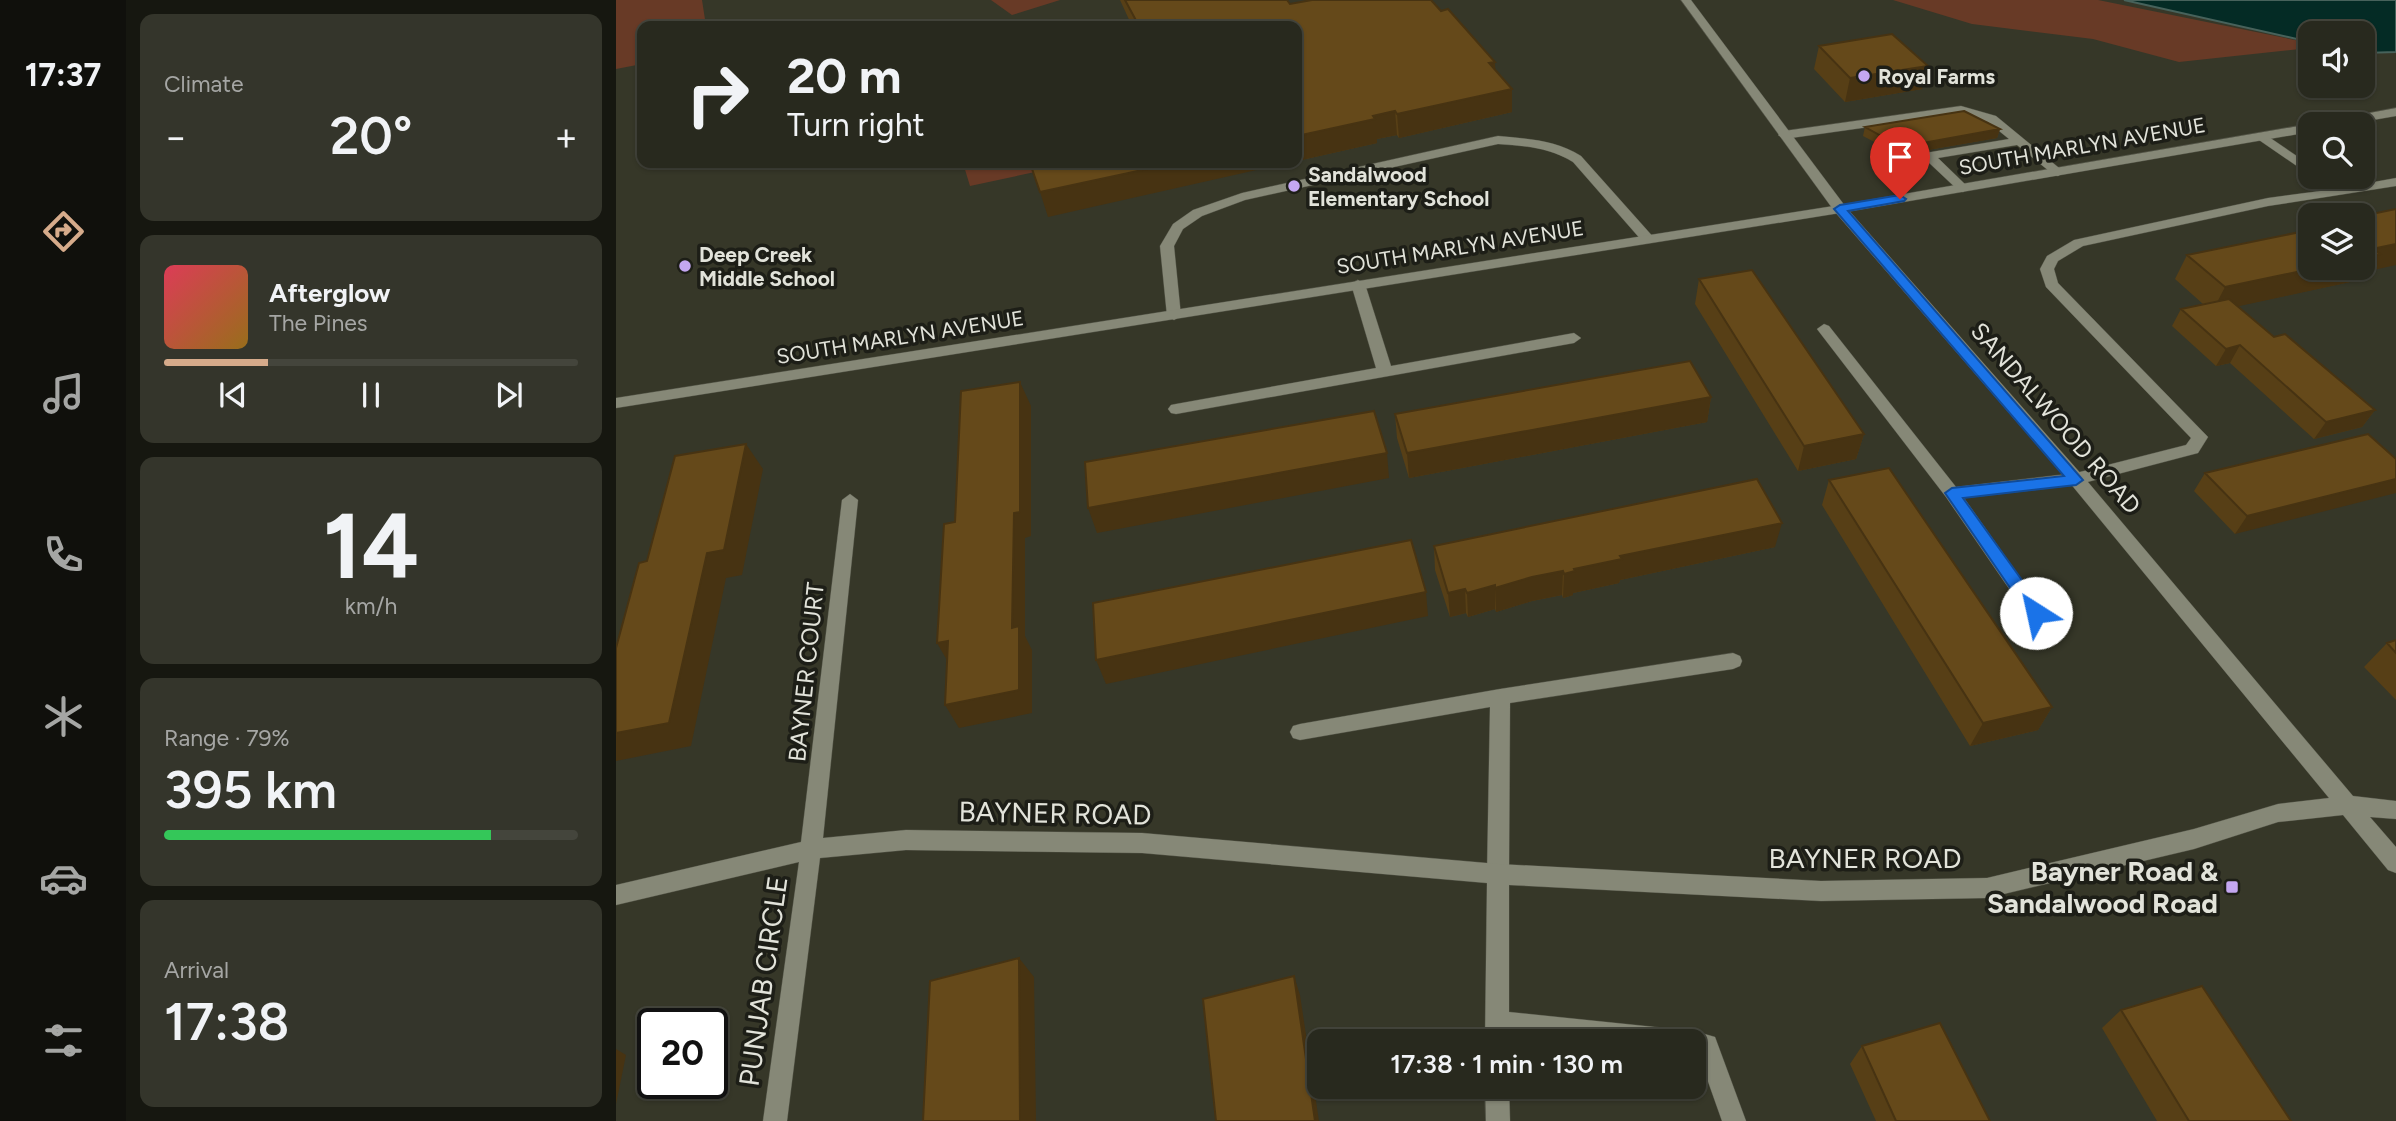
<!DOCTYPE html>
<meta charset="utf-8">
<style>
body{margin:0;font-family:Figtree,sans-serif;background:#34352b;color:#f1f3f6;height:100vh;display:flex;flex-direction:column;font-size:26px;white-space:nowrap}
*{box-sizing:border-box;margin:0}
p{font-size:23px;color:#a5a6a4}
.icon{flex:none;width:38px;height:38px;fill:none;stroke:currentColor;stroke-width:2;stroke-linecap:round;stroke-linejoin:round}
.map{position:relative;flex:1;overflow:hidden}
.panel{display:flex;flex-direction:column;gap:14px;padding:14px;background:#161710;width:490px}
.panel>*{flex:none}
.hud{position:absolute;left:21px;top:21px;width:665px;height:147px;border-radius:14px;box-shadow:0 2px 5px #0004,0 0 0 2px #44453c;background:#28291e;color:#f1f3f6;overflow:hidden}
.buttons{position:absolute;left:1682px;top:21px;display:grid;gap:14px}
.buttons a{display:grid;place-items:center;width:77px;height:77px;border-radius:14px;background:#28291e;box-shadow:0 2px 5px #0004,0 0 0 2px #44453c;font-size:35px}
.speed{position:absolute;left:21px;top:1008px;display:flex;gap:14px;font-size:35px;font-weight:700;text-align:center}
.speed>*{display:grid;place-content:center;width:91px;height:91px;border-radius:50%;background:#28291e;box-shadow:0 2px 5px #0004,0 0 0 2px #44453c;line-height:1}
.speed .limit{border:4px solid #111;border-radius:10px;background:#fff;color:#111}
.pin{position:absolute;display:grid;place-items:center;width:60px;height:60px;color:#fff;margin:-72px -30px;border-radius:50% 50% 50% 0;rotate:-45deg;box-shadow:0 0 7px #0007}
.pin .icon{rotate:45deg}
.me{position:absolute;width:77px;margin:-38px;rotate:325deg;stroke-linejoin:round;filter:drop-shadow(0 0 5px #0008)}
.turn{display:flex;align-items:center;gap:24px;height:147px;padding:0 35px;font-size:32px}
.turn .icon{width:91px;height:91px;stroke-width:2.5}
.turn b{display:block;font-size:49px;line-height:60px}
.big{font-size:52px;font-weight:600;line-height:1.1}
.panel .tile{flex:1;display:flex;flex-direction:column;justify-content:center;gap:10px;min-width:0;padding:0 24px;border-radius:14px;background:#34352b}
.panel .dial{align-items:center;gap:0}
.dial b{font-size:91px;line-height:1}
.song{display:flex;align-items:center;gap:21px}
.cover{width:84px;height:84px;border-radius:10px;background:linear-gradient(135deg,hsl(350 70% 55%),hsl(40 70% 35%))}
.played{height:7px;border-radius:4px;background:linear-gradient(90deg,#d6ab8b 25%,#44453c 25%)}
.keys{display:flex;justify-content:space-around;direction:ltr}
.heat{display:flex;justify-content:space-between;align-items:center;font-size:38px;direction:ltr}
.charge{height:10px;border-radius:5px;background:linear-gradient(90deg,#34c759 79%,#44453c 0)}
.trip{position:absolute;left:691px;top:1029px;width:399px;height:70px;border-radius:14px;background:#28291e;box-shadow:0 2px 5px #0004,0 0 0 2px #44453c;font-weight:600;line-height:70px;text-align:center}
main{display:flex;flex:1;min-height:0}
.menu{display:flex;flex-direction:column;width:126px;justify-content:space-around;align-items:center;background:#10100c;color:#a5a6a4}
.menu .icon{width:49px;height:49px}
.menu .selected{color:#d6ab8b}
.menu b{font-size:32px;color:#f1f3f6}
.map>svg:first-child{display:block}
.green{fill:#683a26}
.water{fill:#042b25;stroke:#47625b;stroke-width:2}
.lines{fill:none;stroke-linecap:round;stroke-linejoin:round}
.service-casing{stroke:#515245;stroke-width:1}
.minor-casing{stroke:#515245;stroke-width:1}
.tertiary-casing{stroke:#515245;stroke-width:1}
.service{fill:#868877;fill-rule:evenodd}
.minor{fill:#868877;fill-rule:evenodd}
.tertiary{fill:#868877;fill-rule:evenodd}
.wall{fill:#573f16}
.shaded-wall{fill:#473312}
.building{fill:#65491a;stroke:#473312;stroke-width:2}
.route{fill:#1a73e8;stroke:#114b97;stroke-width:2}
.poi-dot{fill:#c4a7f1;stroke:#1d1e17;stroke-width:2.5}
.labels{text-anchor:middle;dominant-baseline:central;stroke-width:7;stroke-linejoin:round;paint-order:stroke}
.far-poi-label{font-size:21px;font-weight:bold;fill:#e2e3da;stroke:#1d1e17;text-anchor:start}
.far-street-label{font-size:21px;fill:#e2e3da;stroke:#1d1e17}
.street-label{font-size:24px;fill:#e2e3da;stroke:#1d1e17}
.near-street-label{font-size:28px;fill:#e2e3da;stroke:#1d1e17}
.near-poi-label{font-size:28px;font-weight:bold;fill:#e2e3da;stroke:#1d1e17;text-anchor:end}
</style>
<main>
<nav class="menu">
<b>17:37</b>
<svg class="icon selected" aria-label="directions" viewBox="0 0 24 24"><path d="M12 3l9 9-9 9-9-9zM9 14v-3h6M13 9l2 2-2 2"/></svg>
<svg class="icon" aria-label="music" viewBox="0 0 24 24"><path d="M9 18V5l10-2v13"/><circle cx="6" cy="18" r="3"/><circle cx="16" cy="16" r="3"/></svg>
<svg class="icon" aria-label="phone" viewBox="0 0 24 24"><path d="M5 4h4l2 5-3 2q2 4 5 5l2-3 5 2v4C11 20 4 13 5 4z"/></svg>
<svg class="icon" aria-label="climate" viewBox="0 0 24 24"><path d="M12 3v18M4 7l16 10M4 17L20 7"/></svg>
<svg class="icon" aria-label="car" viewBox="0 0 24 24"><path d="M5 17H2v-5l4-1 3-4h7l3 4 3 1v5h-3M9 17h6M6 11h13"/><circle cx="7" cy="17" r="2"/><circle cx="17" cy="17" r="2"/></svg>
<svg class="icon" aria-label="filters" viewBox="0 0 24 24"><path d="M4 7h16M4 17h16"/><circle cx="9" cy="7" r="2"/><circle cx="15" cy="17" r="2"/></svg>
</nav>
<section class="panel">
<div class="tile"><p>Climate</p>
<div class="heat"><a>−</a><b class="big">20°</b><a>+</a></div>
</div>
<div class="tile">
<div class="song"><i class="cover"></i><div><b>Afterglow</b><p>The Pines</p></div></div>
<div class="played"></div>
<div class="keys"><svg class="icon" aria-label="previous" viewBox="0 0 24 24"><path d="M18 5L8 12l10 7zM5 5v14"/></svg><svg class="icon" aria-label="pause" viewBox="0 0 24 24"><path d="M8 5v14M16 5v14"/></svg><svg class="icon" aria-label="next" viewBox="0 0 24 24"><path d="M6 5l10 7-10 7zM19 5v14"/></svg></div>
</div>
<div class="tile dial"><b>14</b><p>km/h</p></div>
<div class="tile"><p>Range · 79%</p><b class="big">395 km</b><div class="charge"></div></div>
<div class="tile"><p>Arrival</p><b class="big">17:38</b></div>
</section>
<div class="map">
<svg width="1780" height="1121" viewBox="0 0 1780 1121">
<rect width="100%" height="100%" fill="#363728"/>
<path class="green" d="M0,0h86l4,26h-64v38l-26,5z
M375,0h69l-48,15z
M1277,0h205l212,43v5l-131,14 -86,-23 -121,-15z
M347,163h69l3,9 -65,14z"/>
<path class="water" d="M1508,0h272v52l-33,1 -1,-20h-52v9z"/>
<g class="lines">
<defs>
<path id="service" d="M1345,106l35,10 68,56 -6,4 -4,-1 -37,-30 -79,13 31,30 -6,4 -4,-1 -34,-32v-6l84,-14 -21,-17 -27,-8 -177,25 -6,-4 6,-4z
M1647,133l47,32v10l-51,-35 -2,-3z
M882,136c30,3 57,4 83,20l74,83 -7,4 -5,-1 -70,-80c-24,-15 -48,-16 -75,-18l-253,56 -43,16 -19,13 -9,17 7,70 -7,4 -7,-4 -7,-70 13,-22 20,-14 49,-17z
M1696,177h14l15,11 55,-10v8l-128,20 -185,40 -25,15 -4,8 4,14 150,154 -10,16 -122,32 -112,13 95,135 -2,5 -7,2 -7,-2 -97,-141 -129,-168 7,-5 5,2 127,161 120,-14 110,-28 5,-7 -145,-151 -6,-18 7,-13 27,-16 194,-42 60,-8z
M742,280l7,4 26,82 183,-33 7,5 -7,5 -398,71 -5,-1 -3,-4 3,-4 5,-1 200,-36 -25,-84z
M1117,653l7,3 2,5 -2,5 -7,3 -223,34 -1,171 -3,7 -8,3 -8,-3 -3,-7 3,-167 -190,33 -7,-2 -3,-6 3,-6 7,-2 200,-35z"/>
<path id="minor" d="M1065,0h10l154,206 237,269 271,321 43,5v18l-26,-2 26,30v26l-8,-3 -45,-55 -65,7 -84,27 -207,49 -166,3 -312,-16v127l165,17 8,4 2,5 10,-7 21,6 31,84h-24l-23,-65 -5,-1v-14h-128l-57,-6v6h-24l2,-158 -345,-30 -236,-3 -86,8 -33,263h-24l36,-259 -183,43v-20l185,-43 41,-342 8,-6 8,6 -35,338 83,-8 236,3 356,31 323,17 166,-3 207,-49 84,-25 51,-6 -259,-315 -235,-271z
M869,1087h24l1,34h-24z"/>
<path id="tertiary" d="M1780,108v8l-46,8h-24l6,-4z
M1694,124v8l-470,81 -1224,195v-10l1224,-193z"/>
</defs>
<use href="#service" class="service-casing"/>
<use href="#minor" class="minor-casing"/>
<use href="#tertiary" class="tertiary-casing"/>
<use href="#service" class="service"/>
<use href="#minor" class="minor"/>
<use href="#tertiary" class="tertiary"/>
</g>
<path class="wall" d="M504,0h167l3,4 205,67 17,18v23l-113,26 -2,-3 -20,4v4l-80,18v-135h-165z
M1203,46l103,43 -77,13 -31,-33z
M1249,127l135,2 -3,9 -98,17 -36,-19z
M1571,255l123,13 59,3 -5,8 -127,27 37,31 101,73 -13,17 -48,12 -84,-76 -14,3 -44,-40 9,-17 22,-5 -28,-25z
M1083,279l165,155 -8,25 -58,12 -103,-167z
M1095,397l-4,25 -298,56 -12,-40 -2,-24z
M1752,434l-133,100 -41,-43 11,-18z
M1213,480l223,227 -14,23 -68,16 -148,-241z
M818,546l341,1 -155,33 -1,3 -46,10v2l-10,3 -1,-3 -30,6 -36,11 -1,-3 -27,8 -2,-4 -16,4 -15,-47z
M1780,640v60l-32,-33 23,-24z
M1505,1010l170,111h-134l-55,-93z
M1246,1046l128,75h-114l-26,-57z"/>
<path class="shaded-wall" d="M879,62l1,23 -7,-22z
M1312,66l-6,23 -77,13 5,-24z
M896,89v23l-113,26 -2,-24z
M779,111l2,24 -20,4v4l-80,18v-25z
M1384,129l-3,9 -98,17 2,-8z
M559,163h112l-239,54 -8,-25z
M1780,244v21l-27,6 -5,8 -152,33 13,-25 91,-19h46v-10l10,-9z
M1624,345l-10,18 -14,3 10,-17z
M404,382l11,24v130l-6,2v98l7,14v63l-73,15 -14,-23 67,-77 2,-115z
M1095,397l-4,25 -298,56 -2,-25z
M1759,410l-13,17 -48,12 12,-17z
M1248,434l-8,25 -58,12 6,-25z
M130,444l17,25 -21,106 -16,3 -35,168 -75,15v-28z
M771,453l2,25 -292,55 -9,-25z
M1780,479v14l-161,41 12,-18z
M1166,523l-7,24 -155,33 -1,3 -46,10v2l-10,3 1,-24 10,-5 46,-13z
M947,571l-1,24 -30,6 -36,11 -1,-24 37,-11z
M879,585v24l-27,8 -1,-24z
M849,589l1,24 -16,4 -2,-24z
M810,592l2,24 -322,68 -10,-24z
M332,641l3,26 -14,-24z
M1436,707l-14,23 -68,16 13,-23z
M403,958l15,19 2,144h-16z
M678,976l6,19 19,126h-4z
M0,1049l10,6 -10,49z"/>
<path class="building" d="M509,0h162l3,4 22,-4h119l10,11 7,-2 47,53 -6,1 23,26 -115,25 -2,-3 -22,5 2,3 -78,17v-110h-158z
M1276,34l36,32 -78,12 -31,-32z
M1348,111l36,18 -99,18 -36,-20z
M431,163h128l-135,29 -9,-26z
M1780,209v35l-24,5 8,5 -18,4v-42z
M1694,230v38h6l-91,19 -38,-32z
M1136,270l112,164 -60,12 -105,-167z
M1613,299l45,38 11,-3 90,76 -49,12 -86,-77 -14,4 -45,-40z
M1074,361l21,36 -304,56 -12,-39z
M404,382v130l-6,1 -2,115 7,-2v64l-74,15 3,-64 -11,2 7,-119 11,-2 6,-131z
M758,411l13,42 -299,55 -3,-46z
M1752,434l28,25v20l-149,37 -42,-43z
M130,444l-22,106 -17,3 -38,170 -53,10v-85l23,-85 8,-2 28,-105z
M1273,468l163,239 -69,16 -154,-243z
M1141,479l25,44 -162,33 2,3 -48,10 1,2 -11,3 -1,-3 -31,6 -37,11v-3l-28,8 -2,-4 -17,4 -14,-47z
M795,540l15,52 -330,68 -3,-57z
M1780,640v13l-9,-10z
M403,958l1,163h-97l7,-140z
M678,976l21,145h-99l-13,-122z
M1586,986l89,135h-102l-68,-111z
M1324,1023l50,98h-94l-34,-75z"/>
<path class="route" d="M1284,195l6,4 -2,2 -56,10 235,269 -7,5 -113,13 79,110 2,5 -2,4h-12l-85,-124 7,-5 112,-12 -230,-267 6,-4z"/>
<g class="poi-dot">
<circle cx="1248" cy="76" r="7"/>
<circle cx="678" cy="186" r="7"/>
<circle cx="69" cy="266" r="7"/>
<rect x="1609" y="880" width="14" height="14" rx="3.5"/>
</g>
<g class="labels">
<g class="far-poi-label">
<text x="1262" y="76">Royal Farms</text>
<text x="692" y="174">Sandalwood<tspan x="692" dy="24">Elementary School</tspan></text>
<text x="83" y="254">Deep Creek<tspan x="83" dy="24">Middle School</tspan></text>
</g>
<g class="far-street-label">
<text transform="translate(1466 146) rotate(-10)">SOUTH MARLYN AVENUE</text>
<text transform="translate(844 247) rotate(-9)">SOUTH MARLYN AVENUE</text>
<text transform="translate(284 337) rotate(-9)">SOUTH MARLYN AVENUE</text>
</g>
<g class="street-label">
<text transform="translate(1440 418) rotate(49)">SANDALWOOD ROAD</text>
<text transform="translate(190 672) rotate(-84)">BAYNER COURT</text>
</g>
<g class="near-street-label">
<text transform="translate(439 813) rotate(1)">BAYNER ROAD</text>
<text x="1249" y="858">BAYNER ROAD</text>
<text transform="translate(147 981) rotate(-82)">PUNJAB CIRCLE</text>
</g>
<g class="near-poi-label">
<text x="1602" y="871">Bayner Road &amp;<tspan x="1602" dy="32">Sandalwood Road</tspan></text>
</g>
</g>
</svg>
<div class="buttons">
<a><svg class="icon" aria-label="sound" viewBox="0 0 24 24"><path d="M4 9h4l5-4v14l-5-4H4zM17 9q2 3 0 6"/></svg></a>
<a><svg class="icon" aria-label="search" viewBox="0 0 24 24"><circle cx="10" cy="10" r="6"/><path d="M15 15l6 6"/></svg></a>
<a><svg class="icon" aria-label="layers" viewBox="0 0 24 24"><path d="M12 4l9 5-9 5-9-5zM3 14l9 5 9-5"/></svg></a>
</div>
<div class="speed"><div class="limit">20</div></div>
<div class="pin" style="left:1284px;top:199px;background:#d93025"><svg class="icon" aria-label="arrive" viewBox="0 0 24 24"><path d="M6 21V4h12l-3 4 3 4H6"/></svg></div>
<svg class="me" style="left:1420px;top:613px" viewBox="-20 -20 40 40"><circle r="19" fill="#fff"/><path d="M0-13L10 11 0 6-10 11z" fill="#1a73e8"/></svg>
<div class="trip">17:38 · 1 min · 130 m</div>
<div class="hud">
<div class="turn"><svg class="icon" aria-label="right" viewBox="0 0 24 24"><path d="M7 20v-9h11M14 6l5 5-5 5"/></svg><div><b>20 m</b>Turn right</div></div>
</div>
</div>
</main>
